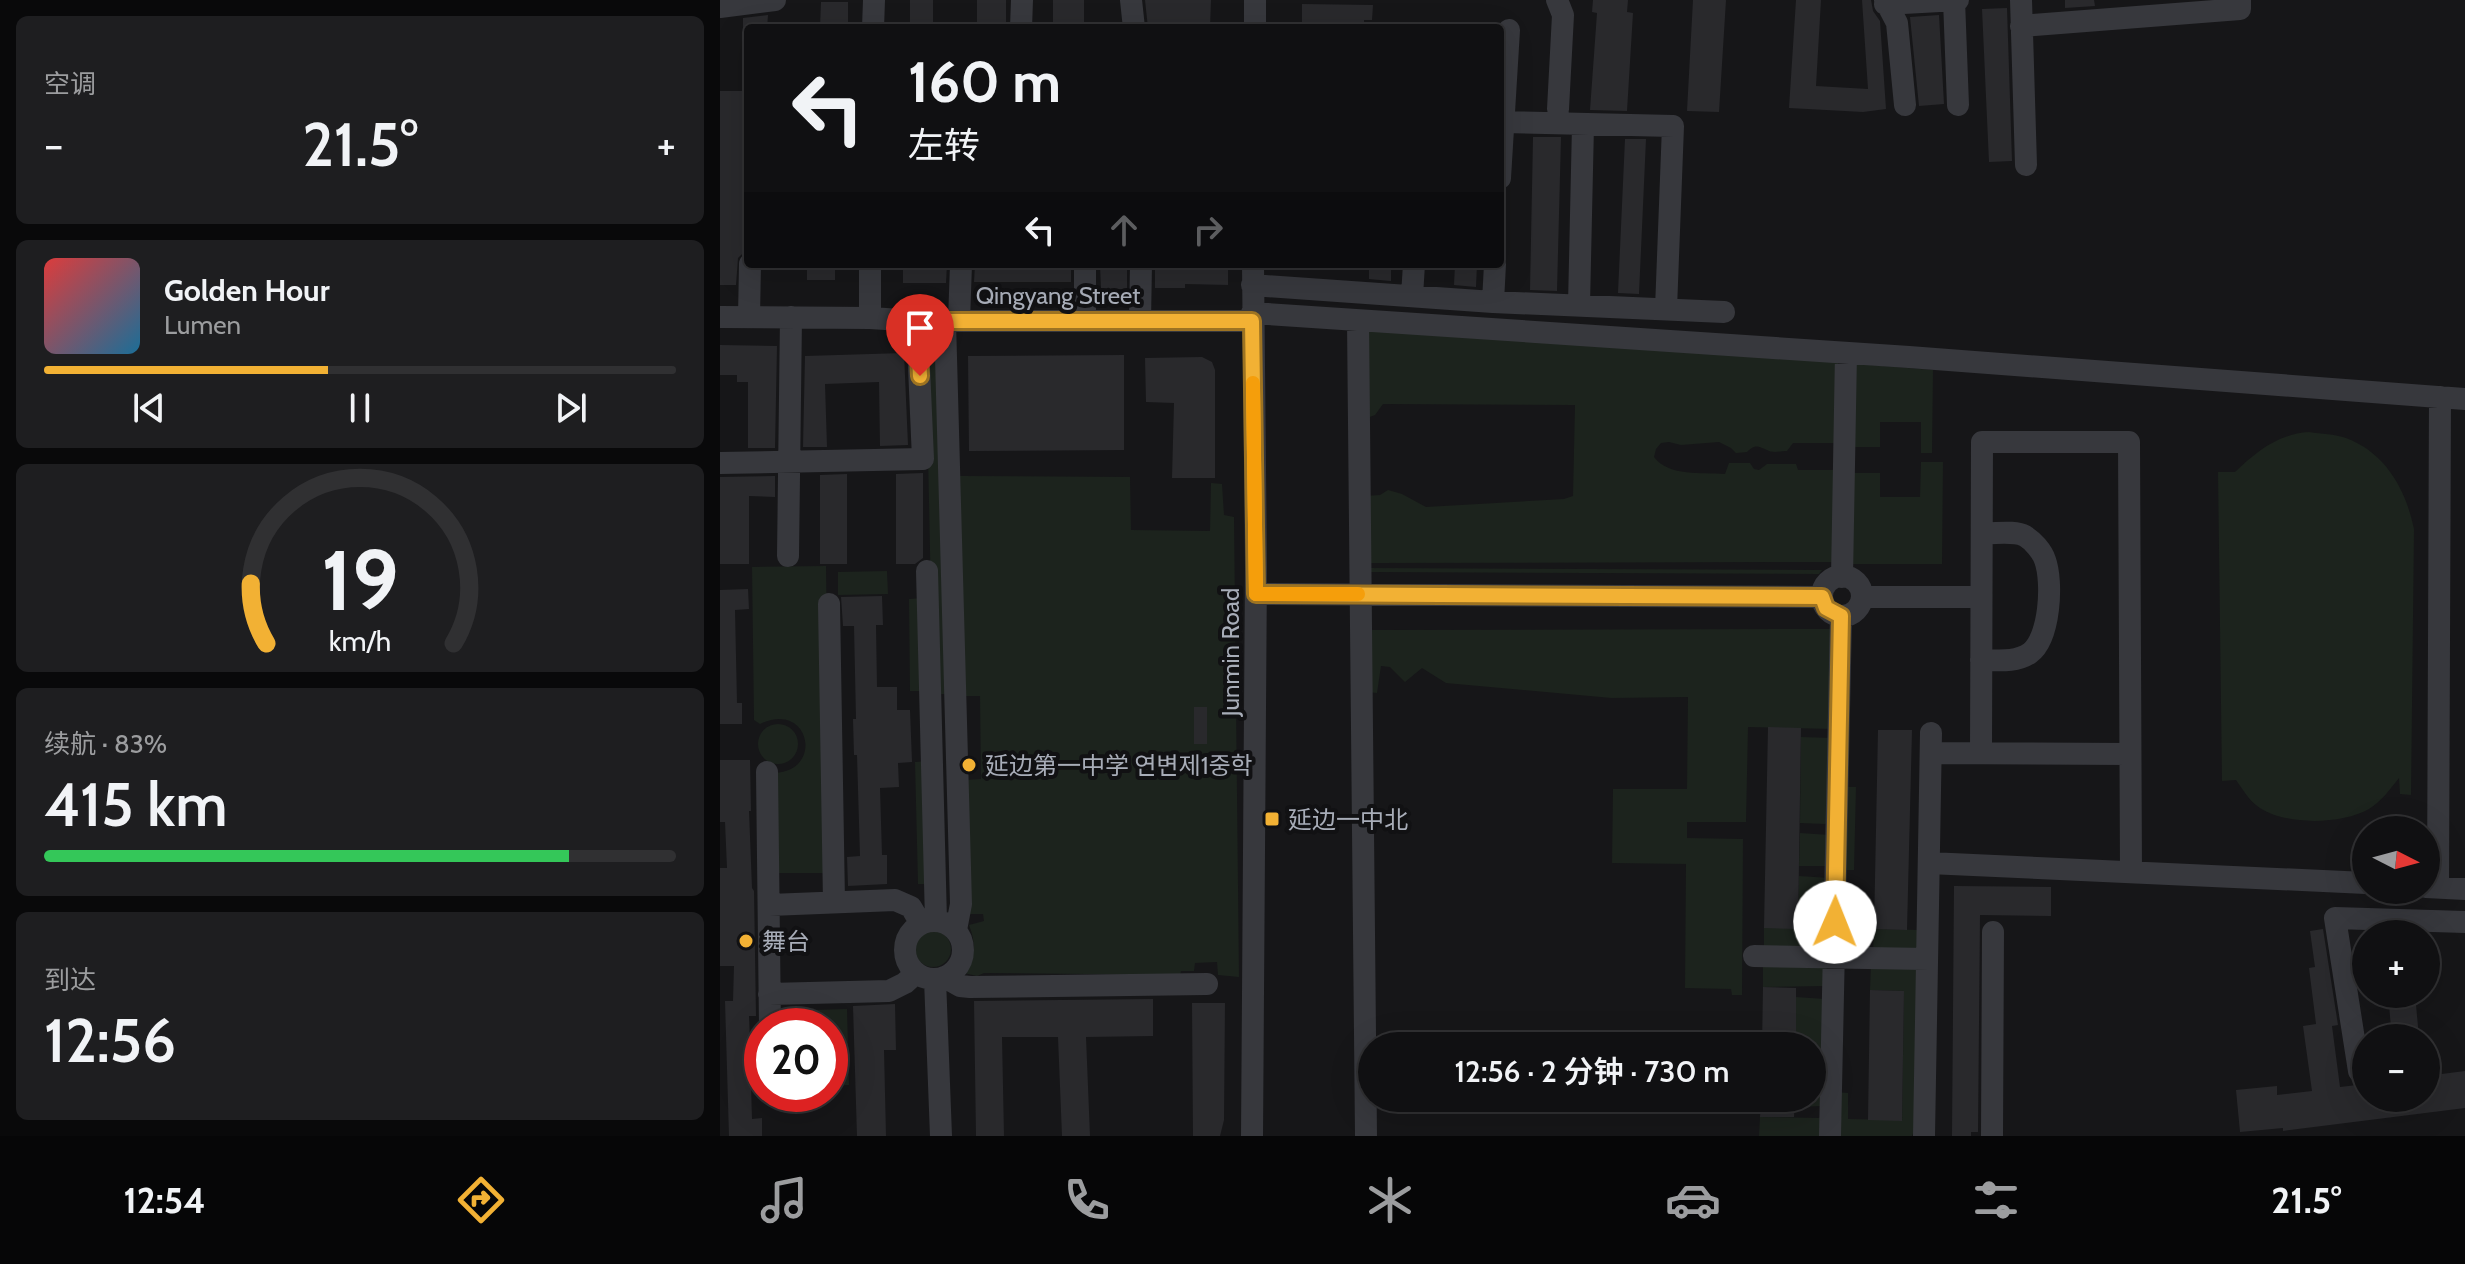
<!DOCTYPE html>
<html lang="zh">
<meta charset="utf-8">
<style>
body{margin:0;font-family:Cabin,"Noto Sans SC","Noto Sans KR",sans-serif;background:#1e1e20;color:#f1f3f6;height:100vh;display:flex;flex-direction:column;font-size:30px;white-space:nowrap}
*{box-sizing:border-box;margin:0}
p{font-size:26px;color:#9c9d9f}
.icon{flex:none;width:44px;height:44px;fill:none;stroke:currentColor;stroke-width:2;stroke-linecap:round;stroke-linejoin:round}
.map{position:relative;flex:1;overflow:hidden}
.drawer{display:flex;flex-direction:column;gap:16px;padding:16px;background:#09090a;width:720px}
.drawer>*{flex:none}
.banner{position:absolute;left:24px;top:24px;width:760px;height:244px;border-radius:8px;box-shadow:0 8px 32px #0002,0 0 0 2px #303032;background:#101012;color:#f1f3f6;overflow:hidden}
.needle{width:52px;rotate:96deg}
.controls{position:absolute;left:1632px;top:816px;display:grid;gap:16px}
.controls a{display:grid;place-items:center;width:88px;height:88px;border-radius:50%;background:#101012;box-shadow:0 8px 32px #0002,0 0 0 2px #303032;font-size:40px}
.speed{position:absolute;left:24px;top:1008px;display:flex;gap:16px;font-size:40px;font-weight:700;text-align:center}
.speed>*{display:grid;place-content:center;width:104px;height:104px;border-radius:50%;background:#101012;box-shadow:0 8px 32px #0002,0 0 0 2px #303032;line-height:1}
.speed .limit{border:12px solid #d22;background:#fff;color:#111}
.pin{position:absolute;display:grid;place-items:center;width:68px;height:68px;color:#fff;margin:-82px -34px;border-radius:50% 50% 50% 0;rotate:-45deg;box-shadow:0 0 8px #0007}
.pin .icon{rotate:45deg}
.me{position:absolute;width:88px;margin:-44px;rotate:1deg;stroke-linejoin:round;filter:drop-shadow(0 0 6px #0008)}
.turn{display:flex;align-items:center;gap:28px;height:168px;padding:0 32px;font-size:36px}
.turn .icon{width:104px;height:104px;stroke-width:2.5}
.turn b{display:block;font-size:56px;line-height:68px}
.lanes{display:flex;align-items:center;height:76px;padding:0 32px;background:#0003;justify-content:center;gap:40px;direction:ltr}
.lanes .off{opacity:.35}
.big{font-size:60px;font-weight:600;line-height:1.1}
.drawer .card{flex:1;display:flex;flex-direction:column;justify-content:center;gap:12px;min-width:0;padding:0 28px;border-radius:12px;background:#1e1e20}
.drawer .dial{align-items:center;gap:0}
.dial svg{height:208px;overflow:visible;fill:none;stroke:#303032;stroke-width:7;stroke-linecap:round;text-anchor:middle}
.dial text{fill:#f1f3f6;stroke:none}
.song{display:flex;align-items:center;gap:24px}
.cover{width:96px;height:96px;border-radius:12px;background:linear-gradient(135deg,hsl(0 70% 55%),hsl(200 70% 35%))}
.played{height:8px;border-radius:4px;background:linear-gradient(90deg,#f2b134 45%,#303032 45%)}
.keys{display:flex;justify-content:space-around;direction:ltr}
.heat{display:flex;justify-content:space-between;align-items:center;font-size:44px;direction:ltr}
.charge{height:12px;border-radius:6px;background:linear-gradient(90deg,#34c759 83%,#303032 0)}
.trip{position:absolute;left:638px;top:1032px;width:468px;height:80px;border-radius:40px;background:#101012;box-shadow:0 8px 32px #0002,0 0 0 2px #303032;font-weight:600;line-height:80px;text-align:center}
.tabs{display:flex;height:128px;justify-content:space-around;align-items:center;background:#060607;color:#9c9d9f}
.tabs .icon{width:56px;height:56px}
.tabs .selected{color:#f2b134}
.tabs b{font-size:36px;color:#f1f3f6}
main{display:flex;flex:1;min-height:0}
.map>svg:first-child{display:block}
.green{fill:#1c231d}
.building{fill:#29292c}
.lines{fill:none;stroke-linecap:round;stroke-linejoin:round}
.minor{stroke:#37383d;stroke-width:22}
.route-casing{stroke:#9d7322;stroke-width:20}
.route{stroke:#f2b134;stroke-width:14}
.slow{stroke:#f59e0b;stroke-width:14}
.poi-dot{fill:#f2b134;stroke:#111113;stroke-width:3}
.labels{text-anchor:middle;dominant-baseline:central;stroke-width:8;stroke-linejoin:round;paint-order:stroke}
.street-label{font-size:24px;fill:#a8adb8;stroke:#111113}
.poi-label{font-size:24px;fill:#a8adb8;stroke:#111113;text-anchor:start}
</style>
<main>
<section class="drawer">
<div class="card"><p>空调</p>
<div class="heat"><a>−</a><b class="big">21.5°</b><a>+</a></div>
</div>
<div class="card">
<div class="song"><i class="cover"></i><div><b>Golden Hour</b><p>Lumen</p></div></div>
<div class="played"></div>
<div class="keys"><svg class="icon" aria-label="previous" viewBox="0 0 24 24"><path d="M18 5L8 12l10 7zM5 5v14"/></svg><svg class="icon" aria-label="pause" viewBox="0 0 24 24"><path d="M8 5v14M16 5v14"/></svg><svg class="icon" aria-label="next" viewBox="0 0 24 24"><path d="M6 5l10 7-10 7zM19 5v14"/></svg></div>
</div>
<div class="card dial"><svg viewBox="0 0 100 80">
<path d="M14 69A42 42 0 1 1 86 69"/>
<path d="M14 69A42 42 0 0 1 8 46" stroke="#f2b134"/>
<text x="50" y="56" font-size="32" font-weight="700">19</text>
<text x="50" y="72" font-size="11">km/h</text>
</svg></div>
<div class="card"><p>续航 · 83%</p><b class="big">415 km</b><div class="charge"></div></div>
<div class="card"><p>到达</p><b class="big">12:56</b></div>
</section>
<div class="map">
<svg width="1745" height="1136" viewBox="0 0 1745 1136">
<rect width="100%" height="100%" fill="#161618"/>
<path class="green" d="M645,330l473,28v85h-45l-6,8c-5,0 -13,2 -18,0 -10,-4 -13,-8 -22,1l-11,1 -5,-5 -12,-6 -38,3 -12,-3 -8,1 -5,6 -2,8c15,20 48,15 71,17l4,-11h21l4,6 5,1 8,-6h29l2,6h41l-4,92 -469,1 -1,-67 15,-1 8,-5 14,4 24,13 138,-8 9,-3 2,-91 -192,-1 -8,11 -11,4z
M220,357l9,337h-16l-7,-336z
M1138,364l75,6 -1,83h-11v-31h-41v25h-28l2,-81z
M1589,432c12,2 26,2 37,6 40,15 60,52 68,91l-3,266 -11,-1 -1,-16c-9,11 -17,23 -30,31 -28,16 -88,17 -113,-4 -8,-6 -14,-17 -20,-25l-14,1 -4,-309h17c22,-21 43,-38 74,-40z
M1201,462h22l-1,102h-90l-1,-91h29v24h40z
M240,476l170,1 1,53 79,1 1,-48 11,1 2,31 10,2 5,460 -21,-2 -1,-13 -22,1 -1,8h-13l-1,4 -196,-2 -7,3 -13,-3c12,-16 12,-30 5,-48l15,-4 -1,-7h-17v-134l15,-1 -1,-83h-17z
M106,566l4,307h-55v-100c50,-3 34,-73 -15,-49l-6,-4 -2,-153z
M646,568l456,2 -3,4 -449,-2z
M167,571l1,23 -50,1v-23z
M204,598l2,93h-16l-1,-92z
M1114,629l-1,100 -85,-2 -2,95h-59v16l56,1 -1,156h-10l-1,-6 -46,-1 1,-124 -74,-1 1,-74h74l1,-92 -76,1 -166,-15 -24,-15 -17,14 -15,-15 -9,-1 -4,27 -10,-1v-62z
M38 744a20 20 0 1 1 40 0a20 20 0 1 1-40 0Z
M1081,737l32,1 -5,84 -3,2 -25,-1z
M210,761l3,123h-15l-3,-122z
M1124,787h12l-2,83h-12z
M1080,833l30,2 -4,31h-27z
M1079,876l31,2 -5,39h-27z
M1121,884h12l-1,68 -7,-1z
M1086,927l20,1v20l-62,2v-22z
M1154,929l47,1 -2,18 -46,4z
M195 949a18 18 0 1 1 36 0a18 18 0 1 1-36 0Z
M1043,962l64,5 -1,19 -63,1z
M1151,964l46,5 -2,160 -3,7h-75l-1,-44 12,1v26l54,1 2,-129 -34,-1z
M1076,997l29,2 -2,107 -28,1v-9h17v-52h-16z
M127,1009l2,76 -19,1v-60h-53l-1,-15z
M1040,1117l60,1 1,18h-62z"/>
<path class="building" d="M190,0h23v28h-23z
M257,0h29v28h-29z
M333,0h31v28h-31z
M425,0h66l-1,28h-62z
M873,0h35l-1,12 6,1 -6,98 -37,-1 7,-97 -5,-1z
M973,0h33l-7,112 -32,-1z
M1076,0h25l-5,86 52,3 -6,-89h9l2,11 7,10 6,88 -23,3 -74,-4z
M1345,0h29l1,6 -30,2z
M101,2h27v26h-28z
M582,4l71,1 -1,15h-8v8h-62z
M1287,8l5,153 -23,1 -7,-153z
M48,15l-1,13h-24v-10z
M1219,15l5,89 -25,2 -9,-89z
M0,91h25v160l-7,7 -2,27h-16z
M813,137h28l-4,154 -27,-1z
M905,139h21l-7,155 -21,-1z
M87,264h28v16h-28z
M183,264h44l-1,19h-43z
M255,264h96v18h-97z
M380,264h27v25h-26z
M435,264h73v21l-43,-1v4h-30z
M649,264h22v17l-22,-2z
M735,264h22l-1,23 -22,-2z
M0,345l57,1 -2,102h-27v-66h-11v-7h-17z
M184,353l4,92 -28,1 -1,-64 -54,2 2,63h-24l2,-91z
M404,355v95l-155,1 -1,-95z
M482,357l10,5 3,8v108h-43l2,-75 -28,-1 -1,-44z
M203,473v85l-8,6h-19v-90z
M127,474v90h-27v-89z
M55,476v21l-26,-1v68h-29v-87z
M28,589l1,20 -14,1 2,93h5v21h-22v-134z
M162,596l1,29h-7l1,62h20v23h13l2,52 -14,1 1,24 -19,1 2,67h5v29l-39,2 -1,-29 13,-1 -3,-101h-3l-1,-36h3l-2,-93h-11l-2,-29z
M474,707h13v37h-13z
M1048,727l33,1 -3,201 -34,-1z
M1158,730h34l-5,200 -33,-1z
M0,760h30l1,51h-2l3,77 2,3 2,125h-7l1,24h12v45h-11l1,34 10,-1v18h-33l-4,-135h8l1,-35h-14v-98h7l-2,-46h-5z
M1234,886l97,1v29l-71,-1 -2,217h-7v4h-19z
M1603,929l15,96 -6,1 8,61 26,-3v14h60v-22l39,-5v37l-182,23v-3l-43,4 -4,-42 41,-4v9l35,-4 -9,-65 13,-2 -7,-56 6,-1 -5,-36z
M1043,987l33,1v58h-34z
M1150,990l34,1 -2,130 -34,-1z
M1668,994h27l4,44h-27z
M433,999v37l-67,1 4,99h-28l-4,-99h-56l2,99h-28l-2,-135z
M472,1003h33l-1,117 -4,16h-27z
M175,1004l1,46h-12l2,86h-29l-4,-130z
M1041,1098h34l-1,19h-34z"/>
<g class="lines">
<path class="minor" d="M411,0l3,28
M837,0l6,15 -5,94
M1165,0l12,23 8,82
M1234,0l4,105
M1301,0l5,165
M1165,4l73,-4
M0,7l55,-7
M1301,26l219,-17v-9
M153,28l1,-28
M301,28l1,-28
M535,28v-28
M783,122l170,4 -7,183
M780,178l9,-148
M365,264v57
M532,285l241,17 231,10
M692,296l2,-32
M773,302l2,-38
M859,305l4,-180
M532,313l657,44 556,42
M0,317l150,1 47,3h335
M29,317l1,-53
M150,318v-54
M225,321l16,583 -5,26
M239,321l2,-57
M420,321l1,-57
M638,321l8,815
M0,463l203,-4 -6,-138
M68,556l3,-239
M207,571l9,350
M1102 596a20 20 0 1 1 40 0a20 20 0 1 1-40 0Z
M1122,577l4,-224
M536,594l566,3
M1142,597h119
M109,604l5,298
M1261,660c15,0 35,3 49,-7 20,-15 23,-71 15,-93 -3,-9 -12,-19 -20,-24 -11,-6 -31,-2 -43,-3
M1211,753l198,1
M1261,753l1,-311h147l2,429
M47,772l3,254
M1209,863l437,20
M1706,887l39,2
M1718,887l2,-490
M50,905l125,-5 16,7 10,17
M185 950a29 29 0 1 1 58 0a29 29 0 1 1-58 0Z
M1034,956l173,3
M224,977l16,9 10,1 237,-3
M215,979l6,157
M49,994l120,-3 16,-8 11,-10
M1639,1071l-24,-153 130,4
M532,1136l4,-569 -3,-303
M1110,1136l11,-520
M1204,1136l7,-403
M1272,1136l1,-204"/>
</g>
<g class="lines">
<defs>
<path id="route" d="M200,376l-3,-55h335l4,273 566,3 4,11 15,8 -6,306"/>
</defs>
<use href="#route" class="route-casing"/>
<use href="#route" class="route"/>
<path class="slow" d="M533,383l3,211h102"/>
</g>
<g class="poi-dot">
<circle cx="249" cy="765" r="8"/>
<rect x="544" y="811" width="16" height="16" rx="4"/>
<circle cx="26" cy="941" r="8"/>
</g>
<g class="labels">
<g class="street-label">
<text x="338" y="295">Qingyang Street</text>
<text transform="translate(510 652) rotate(-90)">Junmin Road</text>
</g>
<g class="poi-label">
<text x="265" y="765">延边第一中学 연변제1중학</text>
<text x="568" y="819">延边一中北</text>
<text x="42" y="941">舞台</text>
</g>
</g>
</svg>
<div class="controls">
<a><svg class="needle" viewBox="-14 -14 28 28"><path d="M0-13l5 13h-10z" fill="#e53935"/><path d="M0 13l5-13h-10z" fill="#9c9d9f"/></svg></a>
<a>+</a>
<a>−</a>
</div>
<div class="speed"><div class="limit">20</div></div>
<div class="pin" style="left:200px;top:376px;background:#d93025"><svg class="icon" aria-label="arrive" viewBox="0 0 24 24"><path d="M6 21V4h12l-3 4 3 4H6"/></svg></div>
<svg class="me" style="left:1115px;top:922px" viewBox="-20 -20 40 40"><circle r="19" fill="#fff"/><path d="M0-13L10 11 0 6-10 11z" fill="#f2b134"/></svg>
<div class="trip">12:56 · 2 分钟 · 730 m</div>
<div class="banner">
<div class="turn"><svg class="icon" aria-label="left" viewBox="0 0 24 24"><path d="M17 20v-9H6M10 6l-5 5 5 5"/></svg><div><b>160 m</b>左转</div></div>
<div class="lanes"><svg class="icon" aria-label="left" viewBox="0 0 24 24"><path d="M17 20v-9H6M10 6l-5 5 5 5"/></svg><svg class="icon off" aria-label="ahead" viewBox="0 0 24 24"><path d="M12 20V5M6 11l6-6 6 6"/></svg><svg class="icon off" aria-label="right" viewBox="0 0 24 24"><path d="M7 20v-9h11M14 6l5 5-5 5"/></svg></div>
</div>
</div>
</main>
<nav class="tabs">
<b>12:54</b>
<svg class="icon selected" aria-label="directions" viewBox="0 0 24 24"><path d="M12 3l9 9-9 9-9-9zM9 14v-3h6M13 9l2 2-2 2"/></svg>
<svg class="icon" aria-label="music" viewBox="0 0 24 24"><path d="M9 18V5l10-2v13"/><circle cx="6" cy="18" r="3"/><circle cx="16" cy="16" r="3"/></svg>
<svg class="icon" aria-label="phone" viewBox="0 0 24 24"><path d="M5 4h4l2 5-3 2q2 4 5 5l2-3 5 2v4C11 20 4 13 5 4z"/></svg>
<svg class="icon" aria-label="climate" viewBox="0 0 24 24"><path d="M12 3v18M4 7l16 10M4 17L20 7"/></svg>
<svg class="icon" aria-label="car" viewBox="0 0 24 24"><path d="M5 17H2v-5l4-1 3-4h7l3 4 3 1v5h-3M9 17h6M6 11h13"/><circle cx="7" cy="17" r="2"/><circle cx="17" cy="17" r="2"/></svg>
<svg class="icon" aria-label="filters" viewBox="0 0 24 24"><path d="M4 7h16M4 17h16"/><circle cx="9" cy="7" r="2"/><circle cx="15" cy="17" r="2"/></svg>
<b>21.5°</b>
</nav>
